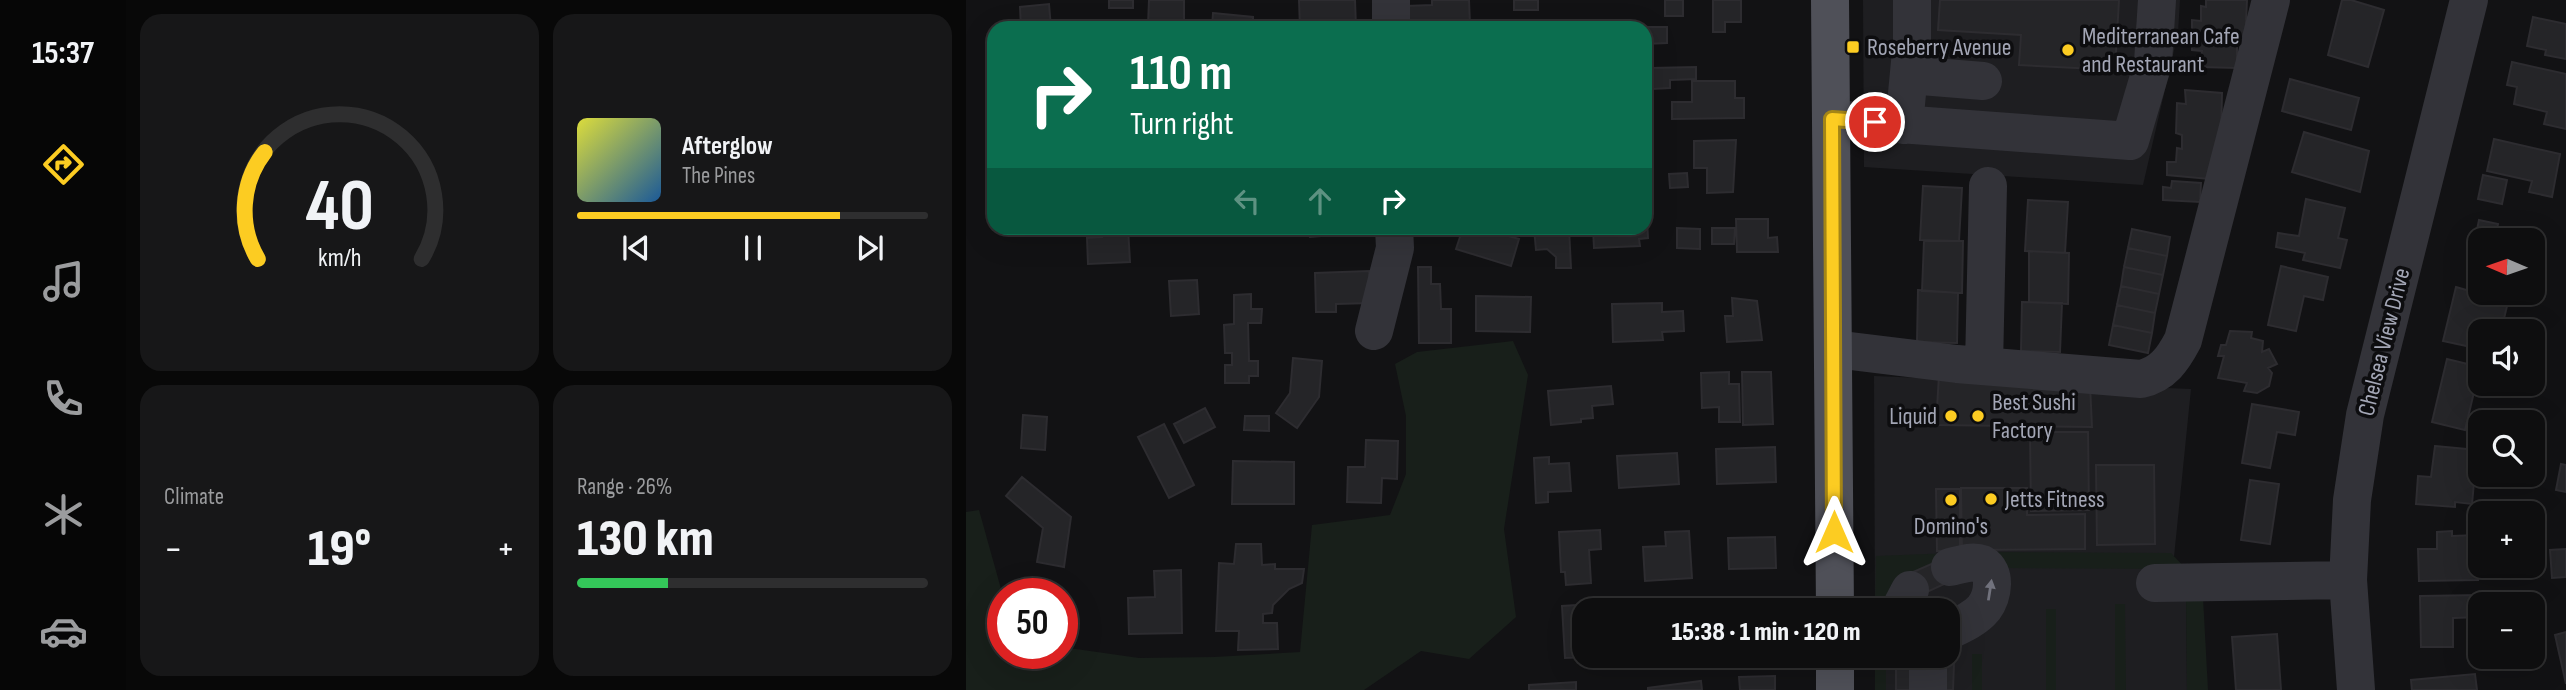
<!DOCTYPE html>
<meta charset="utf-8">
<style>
body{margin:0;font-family:"Sofia Sans Condensed",sans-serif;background:#171718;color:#f1f3f6;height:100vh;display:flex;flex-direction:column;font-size:26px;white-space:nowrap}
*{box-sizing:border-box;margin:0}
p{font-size:23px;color:#9b9c9e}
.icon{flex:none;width:38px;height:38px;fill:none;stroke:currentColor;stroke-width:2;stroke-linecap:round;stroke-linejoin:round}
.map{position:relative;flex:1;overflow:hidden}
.details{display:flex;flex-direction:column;gap:14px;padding:14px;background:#080808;width:840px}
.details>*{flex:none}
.guide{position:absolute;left:21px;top:21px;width:665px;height:214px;border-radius:21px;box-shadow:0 7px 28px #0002,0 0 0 2px #2e2e2f;background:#0b6e4f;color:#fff;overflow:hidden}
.needle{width:46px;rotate:272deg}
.fabs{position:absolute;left:1502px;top:228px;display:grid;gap:14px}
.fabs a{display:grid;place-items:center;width:77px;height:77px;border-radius:14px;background:#0e0e0f;box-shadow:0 7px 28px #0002,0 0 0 2px #2e2e2f;font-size:35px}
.speed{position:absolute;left:21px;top:578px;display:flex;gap:14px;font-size:35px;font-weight:700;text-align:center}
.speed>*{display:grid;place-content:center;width:91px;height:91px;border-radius:50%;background:#0e0e0f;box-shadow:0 7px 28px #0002,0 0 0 2px #2e2e2f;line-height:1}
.speed .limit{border:10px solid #d22;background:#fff;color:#111}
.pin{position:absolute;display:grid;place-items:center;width:60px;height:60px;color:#fff;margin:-30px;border:4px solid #fff;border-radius:50%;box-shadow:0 2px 7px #0007}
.me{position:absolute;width:77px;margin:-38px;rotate:0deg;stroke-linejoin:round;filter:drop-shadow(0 0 5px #0008)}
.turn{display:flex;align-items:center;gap:24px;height:147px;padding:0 28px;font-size:32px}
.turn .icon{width:91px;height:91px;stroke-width:2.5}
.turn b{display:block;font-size:49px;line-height:60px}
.lanes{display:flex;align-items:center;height:66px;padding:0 28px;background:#0003;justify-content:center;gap:35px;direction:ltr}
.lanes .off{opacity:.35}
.big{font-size:52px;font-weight:800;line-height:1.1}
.details .card{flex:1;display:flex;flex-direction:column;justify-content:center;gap:10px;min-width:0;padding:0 24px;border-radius:21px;background:#171718}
.details .dial{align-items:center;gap:0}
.dial svg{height:182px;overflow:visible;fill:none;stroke:#2e2e2f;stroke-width:7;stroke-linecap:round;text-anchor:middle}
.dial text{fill:#f1f3f6;stroke:none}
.song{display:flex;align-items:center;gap:21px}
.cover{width:84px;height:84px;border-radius:10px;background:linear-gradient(135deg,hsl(60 70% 55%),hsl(210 70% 35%))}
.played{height:7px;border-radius:4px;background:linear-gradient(90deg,#fccc22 75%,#2e2e2f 75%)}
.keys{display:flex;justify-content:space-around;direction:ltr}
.heat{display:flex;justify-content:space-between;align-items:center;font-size:38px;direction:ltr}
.charge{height:10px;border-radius:5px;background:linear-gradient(90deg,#34c759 26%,#2e2e2f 0)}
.details .tiles{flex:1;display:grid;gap:14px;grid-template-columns:repeat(2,1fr)}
.trip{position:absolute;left:606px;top:598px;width:388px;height:70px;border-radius:21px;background:#0e0e0f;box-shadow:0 7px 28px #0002,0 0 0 2px #2e2e2f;font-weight:800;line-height:70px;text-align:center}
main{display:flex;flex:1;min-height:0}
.tab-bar{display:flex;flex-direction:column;width:126px;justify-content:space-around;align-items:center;background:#060606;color:#9b9c9e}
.tab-bar .icon{width:49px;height:49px}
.tab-bar .selected{color:#fccc22}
.tab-bar b{font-size:32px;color:#f1f3f6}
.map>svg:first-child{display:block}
.built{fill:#1e1e21}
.green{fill:#181f1a}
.building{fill:#252528;stroke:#2d2c30;stroke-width:2}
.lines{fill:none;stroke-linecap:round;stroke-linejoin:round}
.minor{stroke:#333339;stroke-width:38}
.major{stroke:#4f5058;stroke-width:38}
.oneway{fill:#71727d}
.route-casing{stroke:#a48516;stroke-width:18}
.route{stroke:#fccc22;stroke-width:12}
.poi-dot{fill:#fccc22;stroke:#0d0d0f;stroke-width:2.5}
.labels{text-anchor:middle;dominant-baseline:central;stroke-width:7;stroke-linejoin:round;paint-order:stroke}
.poi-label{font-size:24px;fill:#a3a6b5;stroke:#0d0d0f;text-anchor:start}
.street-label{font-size:24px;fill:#a3a6b5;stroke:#0d0d0f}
</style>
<main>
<nav class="tab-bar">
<b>15:37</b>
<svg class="icon selected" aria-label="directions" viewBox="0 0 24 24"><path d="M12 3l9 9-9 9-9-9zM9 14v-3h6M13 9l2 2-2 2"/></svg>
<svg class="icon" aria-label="music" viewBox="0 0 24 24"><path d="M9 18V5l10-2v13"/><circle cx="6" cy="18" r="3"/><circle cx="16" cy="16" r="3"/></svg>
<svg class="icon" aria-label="phone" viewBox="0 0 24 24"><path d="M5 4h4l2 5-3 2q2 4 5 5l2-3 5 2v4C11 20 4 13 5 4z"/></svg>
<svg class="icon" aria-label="climate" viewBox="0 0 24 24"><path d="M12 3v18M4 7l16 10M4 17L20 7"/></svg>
<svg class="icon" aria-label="car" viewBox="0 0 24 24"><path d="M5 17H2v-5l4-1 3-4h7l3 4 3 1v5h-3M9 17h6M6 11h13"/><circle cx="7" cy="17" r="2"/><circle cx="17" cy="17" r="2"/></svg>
</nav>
<section class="details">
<div class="tiles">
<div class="card dial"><svg viewBox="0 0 100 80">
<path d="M14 69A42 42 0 1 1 86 69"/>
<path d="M14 69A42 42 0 0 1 17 22" stroke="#fccc22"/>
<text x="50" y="56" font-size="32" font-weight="700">40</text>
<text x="50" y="72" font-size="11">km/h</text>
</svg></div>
<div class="card">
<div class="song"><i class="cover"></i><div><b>Afterglow</b><p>The Pines</p></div></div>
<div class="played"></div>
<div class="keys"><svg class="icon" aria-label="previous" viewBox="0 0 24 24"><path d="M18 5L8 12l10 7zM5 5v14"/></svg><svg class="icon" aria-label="pause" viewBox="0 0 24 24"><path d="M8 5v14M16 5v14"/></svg><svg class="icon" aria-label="next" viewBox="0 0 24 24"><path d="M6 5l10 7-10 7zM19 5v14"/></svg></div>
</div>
<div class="card"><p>Climate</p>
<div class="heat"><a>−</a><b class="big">19°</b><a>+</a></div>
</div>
<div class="card"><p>Range · 26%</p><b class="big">130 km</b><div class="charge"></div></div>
</div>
</section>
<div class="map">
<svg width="1600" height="690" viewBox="0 0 1600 690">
<rect width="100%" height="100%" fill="#121214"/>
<path class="built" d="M897,0h317l-2,33 -35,152 -279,-18z
M908,376l317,13 -17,168 12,12 1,121h-312v-34h73v-45h-73z"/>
<path class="green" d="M547,341l15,34 -24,154 12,88 -47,42 -48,-8 -57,39h-398v-178l13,-2 24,86v57h59v-6l77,11 75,-1 86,-5 12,-127 78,-10 16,-41v-58l-11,-52 22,-12z
M1013,552l192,1 15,16 -187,-1 -54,-10 -41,18 -15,35h-14l1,-55z
M1220,597h17l5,93h-21z
M1149,604h10l1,86h-11z
M1080,609h10v81h-10z
M1006,654h10v36h-10z
M909,656h6l5,9v25h-11z"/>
<path class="building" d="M143,0h24v8h-24z
M183,0h35v26l-36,-1z
M333,0h56l1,28h-56z
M466,0h37l1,25 -63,1 -1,-20 26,-1z
M548,0h24v10h-24z
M699,0h18v16h-18z
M747,0h28v22h-16v10h-12z
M974,0h179l-4,70 -96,-5 2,-30 -83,-5z
M1240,0h41l-2,43h-8v25l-37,-1 2,-16 -10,-1v-30l9,1v-15l5,1z
M1376,0h9l33,10 -16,57 -40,-12z
M83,4l2,24h-30l-1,-21z
M247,13l40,4v5l5,1v5h-46z
M1567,17l33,7v35l-21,-4 1,-5 -19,-4z
M676,27h25v16l-22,1v-16z
M1546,62l54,12v55l-22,-5 3,-12 -33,-8 3,-17 -10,-2z
M730,67v12l-26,1v8l-18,1 -1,-21z
M1324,79l69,19 -8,32 -69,-19z
M726,81h43v17h9v20l-72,1v-17h20z
M1219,90l37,3 -2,87 -53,-5v-13h9l1,-14 5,1v-14l-6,-2 1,-30 9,1z
M1338,132l65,19 -9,41 -68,-20z
M1528,139l66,15 -8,43 -23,-5 3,-11 -45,-10z
M770,140l-3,52 -26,1v-25h-13v-27z
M721,173l1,14 -18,1 -1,-14z
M1517,175l24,5 -5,24 -24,-5z
M1206,181l29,2 -1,19 -37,-2v-13l8,1z
M957,186l39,2 -3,53 -39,-1z
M1340,199l39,9 -7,30 9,2 -7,28 -37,-8 2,-7 -29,-6 2,-14 21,3z
M1062,200l40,2 -3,51 -40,-2z
M770,219h32v19l9,-1 1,15h-41z
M679,220h2l1,18 -9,1 1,7 -46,2 -1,-20h52z
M1513,220l19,4 -1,5 12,3 -2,8h-27v31l-11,-2z
M135,228h27l2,34 -42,2 -1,-26 15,-1z
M343,228h61v4l-60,5z
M497,228h17l39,11 -8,27 -55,-17z
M568,228h35l2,40h-15v-11l-9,-8 -11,1z
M711,228l23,1v20l-23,-1z
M746,228h23l-1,16h-22z
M1166,229l38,8 -3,19 -39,-8z
M958,241h39l-1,52 -40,-2z
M1162,248l39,8 -4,19 -39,-8z
M1063,251l40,2 -1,51 -39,-2z
M1315,266l47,11 -5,23 -19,-4 -8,35 -28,-6z
M452,267h13v17h9l1,25h10v34h-32z
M1158,267l39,8 -4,19 -38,-8z
M403,271l1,32 -34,1v8h-20l-1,-39z
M231,280l2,34 -28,2 -2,-35z
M1155,286l38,8 -4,19 -38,-8z
M1490,287l52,15 -7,29h-21v10l-8,-2 -1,8 -28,-6z
M952,290l40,3 -1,50 -40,-1z
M285,294v15h11l-1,14h-13l1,38h9v15h-9v7h-24v-18h7v-12h-7l-1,-28 10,-1v-29z
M510,296l55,1 -1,35 -54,-1z
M766,298l25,3 5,39 -35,2 -2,-26h8z
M1056,302l40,1 -2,49 -39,-1z
M696,303v9l21,-1 1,20 -22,1 1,8 -50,2 -1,-38z
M1151,305l38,8 -3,20 -39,-8z
M1147,325l39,8 -4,20 -39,-8z
M1264,331l22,1 -1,6 12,3 -1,11 7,-3 8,15 -9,4 4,5 -3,13 -12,7 -13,-2 3,-8 -29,-5 6,-22h-6l3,-11h5z
M327,358l29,3 -3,36 -22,31 -21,-15 14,-20z
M1481,359l33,8 -15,63 -33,-8z
M763,372v12h10l1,38h-21v-15l-17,1 -1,-35z
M776,372h29l2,52 -30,1z
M973,375l151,10 2,42 -156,-2z
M645,386l2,18 -21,2 1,12 -12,1v3l-30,3 -3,-34z
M1286,404l47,8 -4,23 -18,-3 -7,36 -28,-5z
M239,408l10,19 -31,16 -10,-19z
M57,415l24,2 -2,33 -24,-2z
M279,416h24v15l-25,-1z
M198,424l30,61 -25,13 -31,-61z
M1064,432h58l1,78 -58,1z
M400,440l32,1 -1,38 -15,-1 -1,25 -34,-1 1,-35h17z
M1469,446l42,4 -5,54 -17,-2v5l-39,-3 2,-28 13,1z
M809,447l1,35 -59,2 -1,-35z
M711,453l2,31 -60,4 -2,-32z
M583,457v7l20,-1 2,28 -23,1v10l-12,1 -2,-45z
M267,461l61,1v42h-62z
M1595,464l5,1v27l-10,-2z
M1130,465h58l1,79 -58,1z
M56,477l49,40 -7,50 -27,-5 6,-34 -37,-32z
M1284,480l29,4 -9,60 -29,-4z
M995,488h66v27l58,-1v35l-123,1z
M970,489h24v62h-23z
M634,530l1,19 -12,1 2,33 -25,2 -1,-13h-4l-2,-40z
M723,531l3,47 -47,3 -2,-34 23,-1 -1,-14z
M1486,531v5l25,-1 1,45 -59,1 -1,-32h19v-17z
M809,537l1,31 -47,1 -1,-31z
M270,544h25l1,21 13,-1v5h29l-2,14 -13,6 -16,16 -1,8 -9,1v9h14l1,26 -40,1 1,-19h-23l3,-68 15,1z
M1600,549v28l-14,1 -2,-28z
M979,558l10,21 -41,19 -10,-22z
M215,570l1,63 -53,1 -1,-36 27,-1 -1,-26z
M1515,595l-1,22 -27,1v29h-32l-1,-51z
M627,604l1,7h-10v45h26l-45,2 -3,-52z
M1600,632v52l-11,-49z
M1311,634l4,56h-45l-4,-53z
M930,663h58l-1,27h-57z
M1509,674l2,16h-65l-1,-10z
M809,676v14h-35l-1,-13z
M735,681l1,9h-54v-2z
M610,682v8h-47v-5z"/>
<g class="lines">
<path class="minor" d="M425,0v28
M943,75l74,6
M866,119l298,22 23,-78 4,-63
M938,125l8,-84v-41
M408,331l21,-83 -1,-20
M868,349l123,15 184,15c22,-5 32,-20 42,-39l88,-340
M1018,366l4,-180
M1189,583l193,-3
M933,611l11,-21
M982,631c13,-6 27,-12 36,-23 9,-12 13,-36 -2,-44 -10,-4 -23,1 -32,3
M962,656v34
M1390,690l-8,-110 4,-80 13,-85 104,-415"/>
<path class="major" d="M864,0l5,611
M869,690v-34"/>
</g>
<defs><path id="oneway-solid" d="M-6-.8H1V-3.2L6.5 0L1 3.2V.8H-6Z" transform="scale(1.75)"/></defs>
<use class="oneway" href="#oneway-solid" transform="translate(1024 590) rotate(-81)"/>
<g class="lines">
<defs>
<path id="route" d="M868,532l-2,-413 43,3"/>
</defs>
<use href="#route" class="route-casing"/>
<use href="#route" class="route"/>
</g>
<g class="poi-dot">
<rect x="880" y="40" width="14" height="14" rx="3.5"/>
<circle cx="1102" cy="50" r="7"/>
<circle cx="985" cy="416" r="7"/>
<circle cx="1012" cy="416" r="7"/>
<circle cx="1025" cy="499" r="7"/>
<circle cx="985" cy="500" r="7"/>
</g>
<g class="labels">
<g class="poi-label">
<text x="1116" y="36">Mediterranean Cafe<tspan x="1116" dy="28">and Restaurant</tspan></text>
<text x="901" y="47">Roseberry Avenue</text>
<text x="1026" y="402">Best Sushi<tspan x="1026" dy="28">Factory</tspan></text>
<text x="971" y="416" text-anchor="end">Liquid</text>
<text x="1039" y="499">Jetts Fitness</text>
<text x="985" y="526" text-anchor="middle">Domino's</text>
</g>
<g class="street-label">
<text transform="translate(1418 342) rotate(-76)">Chelsea View Drive</text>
</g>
</g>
</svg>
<div class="fabs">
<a><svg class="needle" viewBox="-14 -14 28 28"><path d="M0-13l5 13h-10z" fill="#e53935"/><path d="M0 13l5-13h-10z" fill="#9b9c9e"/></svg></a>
<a><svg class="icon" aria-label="sound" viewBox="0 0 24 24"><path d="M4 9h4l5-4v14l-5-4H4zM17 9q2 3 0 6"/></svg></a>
<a><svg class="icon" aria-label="search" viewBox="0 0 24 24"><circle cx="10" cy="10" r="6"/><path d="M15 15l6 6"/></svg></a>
<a>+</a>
<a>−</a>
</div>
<div class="speed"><div class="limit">50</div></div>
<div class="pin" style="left:909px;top:122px;background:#d93025"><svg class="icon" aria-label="arrive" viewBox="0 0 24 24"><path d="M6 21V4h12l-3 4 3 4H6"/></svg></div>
<svg class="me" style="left:868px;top:532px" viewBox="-20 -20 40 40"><path d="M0-17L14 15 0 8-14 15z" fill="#fccc22" stroke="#fff" stroke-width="4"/></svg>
<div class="trip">15:38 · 1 min · 120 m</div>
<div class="guide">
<div class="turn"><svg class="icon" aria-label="right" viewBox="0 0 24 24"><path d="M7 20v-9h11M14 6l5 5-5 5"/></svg><div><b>110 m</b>Turn right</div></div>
<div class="lanes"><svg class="icon off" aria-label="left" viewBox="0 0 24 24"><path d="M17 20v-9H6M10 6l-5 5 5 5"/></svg><svg class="icon off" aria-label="ahead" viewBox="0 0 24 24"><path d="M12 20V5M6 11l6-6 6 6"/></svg><svg class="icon" aria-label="right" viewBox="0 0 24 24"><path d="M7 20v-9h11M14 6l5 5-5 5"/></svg></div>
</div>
</div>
</main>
